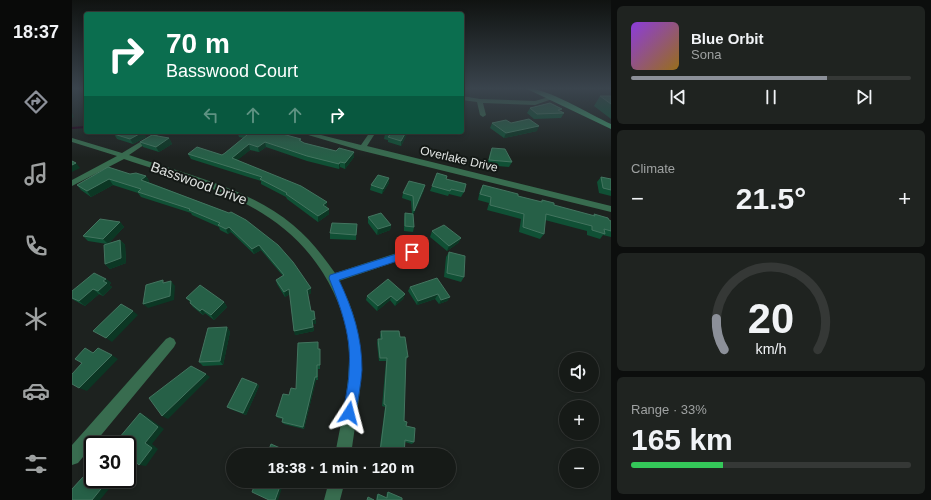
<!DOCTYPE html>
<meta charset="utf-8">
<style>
body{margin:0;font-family:Helvetica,sans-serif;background:#1f2320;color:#f1f3f6;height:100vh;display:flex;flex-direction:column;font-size:15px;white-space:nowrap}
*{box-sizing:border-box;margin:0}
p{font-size:13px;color:#9ea1a1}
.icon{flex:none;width:22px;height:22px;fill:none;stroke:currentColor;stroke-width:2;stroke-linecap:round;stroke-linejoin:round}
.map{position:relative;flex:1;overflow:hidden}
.details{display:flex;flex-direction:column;gap:6px;padding:6px;background:#0c0e0d;width:320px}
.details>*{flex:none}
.hud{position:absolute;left:12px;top:12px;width:380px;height:122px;border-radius:4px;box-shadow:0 2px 6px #0003,0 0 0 1px #353836;background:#0b6e4f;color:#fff;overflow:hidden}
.controls{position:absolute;left:487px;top:352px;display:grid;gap:8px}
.controls a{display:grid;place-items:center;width:40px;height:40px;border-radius:50%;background:#161a17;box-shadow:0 2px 6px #0003,0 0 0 1px #353836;font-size:20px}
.speed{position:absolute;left:12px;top:436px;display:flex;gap:8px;font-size:20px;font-weight:700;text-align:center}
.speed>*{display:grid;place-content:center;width:52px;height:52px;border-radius:50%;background:#161a17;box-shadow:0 2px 6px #0003,0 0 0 1px #353836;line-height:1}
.speed .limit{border:2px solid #111;border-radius:6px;background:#fff;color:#111}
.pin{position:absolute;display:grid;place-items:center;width:34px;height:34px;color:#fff;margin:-17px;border-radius:8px;box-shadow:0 2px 6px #0006}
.me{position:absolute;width:44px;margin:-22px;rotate:9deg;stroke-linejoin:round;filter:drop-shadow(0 0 3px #0008)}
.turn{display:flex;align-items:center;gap:14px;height:84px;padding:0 16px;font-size:18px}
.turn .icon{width:52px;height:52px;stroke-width:2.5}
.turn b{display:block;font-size:28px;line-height:34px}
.lanes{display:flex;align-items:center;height:38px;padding:0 16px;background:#0003;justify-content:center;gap:20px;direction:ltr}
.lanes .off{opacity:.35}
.big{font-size:30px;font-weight:600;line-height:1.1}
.details .tile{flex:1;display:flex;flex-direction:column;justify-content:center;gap:6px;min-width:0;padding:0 14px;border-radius:6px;background:#1f2320}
.details .dial{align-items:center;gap:0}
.dial svg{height:104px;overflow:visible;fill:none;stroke:#353836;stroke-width:7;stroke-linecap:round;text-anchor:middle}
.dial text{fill:#f1f3f6;stroke:none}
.song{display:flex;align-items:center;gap:12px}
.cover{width:48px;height:48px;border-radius:6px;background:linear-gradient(135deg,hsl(270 70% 55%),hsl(40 70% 35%))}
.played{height:4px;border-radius:2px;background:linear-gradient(90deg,#8c9099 70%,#353836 70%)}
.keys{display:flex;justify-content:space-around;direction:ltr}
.heat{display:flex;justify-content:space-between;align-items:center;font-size:22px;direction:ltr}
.charge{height:6px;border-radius:3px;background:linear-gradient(90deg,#34c759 33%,#353836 0)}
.trip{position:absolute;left:154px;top:448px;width:230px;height:40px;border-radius:20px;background:#161a17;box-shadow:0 2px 6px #0003,0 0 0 1px #353836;font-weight:600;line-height:40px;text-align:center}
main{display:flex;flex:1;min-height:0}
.menu{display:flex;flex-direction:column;width:72px;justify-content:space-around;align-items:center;background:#090a09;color:#9ea1a1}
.menu .icon{width:28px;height:28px}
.menu .selected{color:#8c9099}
.menu b{font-size:18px;color:#f1f3f6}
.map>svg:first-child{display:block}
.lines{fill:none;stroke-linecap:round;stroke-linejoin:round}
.stream{stroke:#23001a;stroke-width:2}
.minor{fill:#386c4f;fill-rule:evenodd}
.secondary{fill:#3e9669;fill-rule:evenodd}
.wall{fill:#105035}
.shaded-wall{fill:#0c3724}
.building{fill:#266047;stroke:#43745f}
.route{fill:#1a73e8;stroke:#114b97}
.labels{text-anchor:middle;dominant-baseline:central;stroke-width:4;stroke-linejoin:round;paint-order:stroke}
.far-street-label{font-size:12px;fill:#dee1df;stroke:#141916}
.street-label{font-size:14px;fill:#dee1df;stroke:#141916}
</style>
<main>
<nav class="menu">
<b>18:37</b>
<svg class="icon selected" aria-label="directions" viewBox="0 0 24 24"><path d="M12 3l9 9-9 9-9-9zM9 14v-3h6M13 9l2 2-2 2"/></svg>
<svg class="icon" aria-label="music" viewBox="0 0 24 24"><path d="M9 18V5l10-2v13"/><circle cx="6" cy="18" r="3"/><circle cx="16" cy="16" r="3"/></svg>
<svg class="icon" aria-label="phone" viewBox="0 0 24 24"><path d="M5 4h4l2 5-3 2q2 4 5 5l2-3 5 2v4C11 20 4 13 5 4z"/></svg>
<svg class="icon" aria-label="climate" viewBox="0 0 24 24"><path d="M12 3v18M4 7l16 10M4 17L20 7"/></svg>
<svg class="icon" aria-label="car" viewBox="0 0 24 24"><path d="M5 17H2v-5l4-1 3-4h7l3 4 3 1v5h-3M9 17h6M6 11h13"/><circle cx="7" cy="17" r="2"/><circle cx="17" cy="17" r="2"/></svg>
<svg class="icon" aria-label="filters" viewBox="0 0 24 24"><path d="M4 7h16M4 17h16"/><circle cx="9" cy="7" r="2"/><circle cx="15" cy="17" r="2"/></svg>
</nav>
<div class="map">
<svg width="539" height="500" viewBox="0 0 539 500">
<rect width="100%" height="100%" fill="#1d221f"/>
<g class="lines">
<path class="stream" d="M0,128l14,-1"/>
<path class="minor" d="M390,96l18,3 55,2 17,-5 3,2 -20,7 -52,-2 3,12 -3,2 -3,-2 -3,-13 -15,-2z
M226,132h11l52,13 9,-13h6l-9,14 244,60v6l-252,-62z
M83,133l3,2 -1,1 -28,19c55,19 118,32 164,70 17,14 30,31 42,48l77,-25 4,1 1,3 -1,3 -77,26c34,65 21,106 12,174h-16c6,-34 15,-68 14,-102 -1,-28 -11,-56 -26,-80 -46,-73 -123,-88 -199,-114l-52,27v-6l45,-24 -45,-14v-4l50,15z
M98,337l4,2 2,4 -2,4 -96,116 -6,2v-20l94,-106z
M257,481h16l-5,19h-16z"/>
<path class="secondary" d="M453,88c23,0 64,26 86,36v5z"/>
</g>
<path class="wall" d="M528,96h11v23l-17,-13z
M458,108l30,3 4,2 -3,5 -27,1 -7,-6z
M420,123l45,8 -33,7 -14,-10z
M71,132l3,5 -13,7 -16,-5 -3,-5z
M165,132l64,7v2l3,2 32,8 18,1v5l-9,12 -5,-2 -1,2 -32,-8 -41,-14 -7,5 -9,-2 -13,10 90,48 2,6 -11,8 -31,-23 -1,-2 -25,-13v-3l-70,-22 -3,-5 34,1 3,-2 18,-15 -4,-1z
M336,132l-7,14 -13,-4v-2l-4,-1 1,-5z
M97,138l3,6 -13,8 -16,-5 -3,-5z
M420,148l20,14 -3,5 -22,-2 3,-12z
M58,174l16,2 3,5 -1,1 81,31 82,75v5l-3,2 3,16h3l2,13h-3l1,7 -19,4 -5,-41 -5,3 -8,-13 -1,-4 7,-4 -22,-26 -7,4 -23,-22 -3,2 -8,-4 -1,-3 -27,-12 -1,-2 -50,-16 -3,-4 -25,-8 -22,12 -10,-7 -4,-5z
M529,177l10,2v17l-12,-3 -2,-11z
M374,179l18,13 -3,5 -12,-3 -1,2 -18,-5 2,-5z
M317,183l-7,11 -12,-4 1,-5z
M411,185l35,11 23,6 1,-2 12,5 39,11 1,-2 17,7v16l-8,-2 -3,4 -13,-4v-4l-42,-11 -1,14 -4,5 -21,-7 2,-13 -34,-9 2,-7 -11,-3 2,-10z
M352,190l-11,25 1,12 -1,5 -9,-1v-12l1,-6 7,1 -1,-13 -9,-3 1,-5z
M296,217l23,8 -1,5 -13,5 -9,-12z
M48,222l4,5 -15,16 11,-3 5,5 1,18 -16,6 -5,-5 2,-20 -19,-3 -5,-5z
M285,224l-1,16 -26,-1v-6z
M360,231l29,7 -3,5 -11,8 -17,-14z
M377,252l15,25 -3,5 -17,-5 2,-20z
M34,279l5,4 -2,2 3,2 -9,9 -4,-2 -14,12 -13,-7v-8z
M338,287l40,10 -3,4 -8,3 -4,-5 -18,6 -9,-14z
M333,294l-2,5 -8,7 -5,-6 -13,11 -11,-11 1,-4z
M114,298l38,4 3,5 -13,13 -9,-7 -2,2 -10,-8 -3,-4v-1z
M155,327l3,5 -7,33 -20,1 -4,-4z
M309,331l19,6 8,20 -3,4 -1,60 10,21 -2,2 -7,-2 -1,13h-19l-6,-2 6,-46 -3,-1 4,-45h-7l-2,-18 1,-4h2v-4z
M246,346v3l2,4v16h-2v11h-2l-12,49 -20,-5 -2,-2 1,-3 -5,-1 -2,-2 13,-21 7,-6z
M185,384l2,2 -13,29 -16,-6 -3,-2z
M315,492h1l14,8h-26l1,-6 9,4z"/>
<path class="shaded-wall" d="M0,113l2,4 -2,1z
M467,126l-2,5 -33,7 2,-5z
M71,132l3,5 -13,7 -3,-5z
M334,132h2l-7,14v-5z
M97,138l3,6 -13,8 -3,-5z
M193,142l1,5 -7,5 -1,-5z
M177,144l1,6 -16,13 -2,-5z
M282,152v5l-9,12v-6z
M268,162v5l-1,2v-5z
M4,163l4,5 -8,4v-7z
M74,176l3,5 -5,4 -3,-5z
M317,178v5l-7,11 1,-5z
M37,179l4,6 -22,12 -4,-6z
M353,185l-1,5 -11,26 1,-5z
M255,202v6l-4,-3z
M257,209v5l-11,8v-6z
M48,222l4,5 -16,17 -5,-5z
M319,225l-1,5 -13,5 1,-6z
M157,227l2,5 -3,2 -2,-5z
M389,238l-3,5 -11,8 2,-5z
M48,240l5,5 1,18 -16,6 -5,-5z
M187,245l2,5 -7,4 -2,-5z
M34,279l5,4 -2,2 3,2 -9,9 -5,-5 5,-10z
M99,281l4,5 -1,14 -26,8 -5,-4z
M239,288v5l-3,2 -1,-5z
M21,289l6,5 -14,12 -6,-5z
M217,289l1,5 -5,3 -1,-5z
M333,294l-2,5 -8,7 2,-5z
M366,294l-3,5 -18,6 1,-4z
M319,296l-1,4 -13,11 1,-5z
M378,297l-3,4 -8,3 2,-4z
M152,302l3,5 -13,13 -3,-5z
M130,309l3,4 -2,2 -3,-4z
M61,311l5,4 -26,27 -6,-4z
M243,319l1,5h-3l-1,-4z
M155,327l3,5 -7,33 -3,-4z
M241,327l1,4 -19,4 -1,-4z
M40,355l6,4 -31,32 -8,-3z
M134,374l4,3 -42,42 -6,-3z
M243,377l1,3 -12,49 -1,-2z
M185,384l2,2 -13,29 -3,-2z
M68,413l6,3 18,13 -12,15 6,5 -12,17 -7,-1 6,-22z
M60,459l7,1 -12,15v-10z
M37,479h8l-17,21h-8z
M210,481l2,1 -6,18h-3z"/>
<path class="building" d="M528,96h11v8z
M478,103l12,6 -4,1 6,3 -27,1 -7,-6z
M457,119l10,7 -33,7 -14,-10 14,-3 5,3z
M46,132h25l-13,7 -16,-5z
M165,132h38l26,7 -2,1 5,3 32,8 3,-3 15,4 -9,11 -5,-1 -1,2 -32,-8 -42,-14 -7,5 -9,-3 -17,14 69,28 26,16 -4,3 6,4 -11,7 -32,-22 1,-1 -27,-14 2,-2 -74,-23 9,-7 25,8 3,-2 22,-18z
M314,132h20l-5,9 -13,-4 2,-2 -5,-1z
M80,135l17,3 -13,9 -16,-5z
M420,148l13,1 7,13 -23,-2z
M0,161l4,2 -4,2z
M36,167l22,7 6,-1 10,3 -5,4 88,33 2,-1 15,8 32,25 15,17 18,26 -4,2 4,21h3l1,8 -3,1 1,7 -19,4 -5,-42 -5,3 -8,-12 8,-5 -25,-30 -7,4 -23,-22 -3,2 -8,-4 2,-2 -31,-13 1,-1 -52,-17 3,-3 -32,-10 -22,12 -10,-6z
M365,173l10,3 -1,3 20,5 -2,8 -13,-3 -1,2 -18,-5z
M306,175l11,3 -6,11 -12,-4z
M529,177l10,2v11l-8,-2z
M337,181l16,4 -11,26 -1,-15 -10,-3z
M411,185l35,9v2l24,6v-2l12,3v2l41,11 -1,-2 14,4 1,2 2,1v10l-7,-2 1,5 -13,-4v-4l-46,-12 -2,20 -21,-7 1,-13 -34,-9 1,-8 -11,-3z
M309,213l10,12 -13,4 -10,-12z
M333,213l8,1 1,13 -9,-1z
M28,219l20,3 -17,17 -20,-3z
M260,223l25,1 -1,11 -26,-2z
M372,225l17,13 -12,8 -17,-15z
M48,240l1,18 -16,6 -1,-19z
M377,252l16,4 -1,21 -17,-4z
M22,273l12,6 -3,2 4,2 -9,8 -5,-2 -14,12 -7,-3v-7z
M365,278l13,19 -9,3 -3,-6 -20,7 -8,-14z
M316,279l17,15 -8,7 -6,-5 -13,10 -11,-10z
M91,280v3l8,-2 -1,15 -27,8 3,-19z
M128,285l24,17 -13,13 -9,-6 -2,2 -10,-8 1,-2 -5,-3z
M49,304l12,7 -27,27 -13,-7z
M155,327l-7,34 -21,1 9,-34z
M309,331h18l1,6h5l3,20h-2l-2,64 3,1 -1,4 9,2 -1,14 -9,-2 -1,15h-13l-11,-3 6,-47 -2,-1 3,-46h-7l-2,-19h4z
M246,342v7h2v16h-3v12h-2l-12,50 -21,-5 1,-4 -7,-2 7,-22 6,1 2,-7 5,1 2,-46z
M13,348l8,5 5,-5 14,7 -33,33 -7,-4v-10l10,-11 -7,-4z
M119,366l15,8 -44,42 -13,-18z
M170,378l15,6 -14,29 -16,-6z
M68,413l18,14 -13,16 7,5 -13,17 -7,-6 -5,6v-20h-12l-1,-1z
M199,444l25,11h-29z
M21,471v8h16l-17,21h-20v-11l11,-12 2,3z
M184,481h32l-1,3 -5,-3 -7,19h-6l-17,-8z
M316,492l14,6v2h-25l1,-6 9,4z
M296,497l6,3h-7z"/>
<linearGradient id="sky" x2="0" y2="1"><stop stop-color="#101311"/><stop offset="0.56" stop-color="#3a444d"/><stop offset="1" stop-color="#3a444d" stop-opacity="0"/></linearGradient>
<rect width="539" height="158" fill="url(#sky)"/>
<path class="route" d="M340,249l5,3 -1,3 -77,25c14,30 23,57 23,90 -1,14 -4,29 -6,43l-2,4 -5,2 -5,-2 -1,-4c2,-14 6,-29 6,-43 3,-33 -8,-62 -20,-92l1,-3z"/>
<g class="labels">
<g class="far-street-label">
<text transform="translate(387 159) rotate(13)">Overlake Drive</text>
</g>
<g class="street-label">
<text transform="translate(127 183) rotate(20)">Basswood Drive</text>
</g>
</g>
</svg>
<div class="controls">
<a><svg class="icon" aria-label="sound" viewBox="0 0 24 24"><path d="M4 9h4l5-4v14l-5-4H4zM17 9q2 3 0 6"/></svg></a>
<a>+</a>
<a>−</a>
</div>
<div class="speed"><div class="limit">30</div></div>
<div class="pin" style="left:340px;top:252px;background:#d93025"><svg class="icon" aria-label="arrive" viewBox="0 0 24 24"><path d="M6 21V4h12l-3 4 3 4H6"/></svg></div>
<svg class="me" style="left:277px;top:413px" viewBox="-20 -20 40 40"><path d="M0-17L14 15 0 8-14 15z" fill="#1a73e8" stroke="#fff" stroke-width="4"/></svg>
<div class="trip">18:38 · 1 min · 120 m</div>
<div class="hud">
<div class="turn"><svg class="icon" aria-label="right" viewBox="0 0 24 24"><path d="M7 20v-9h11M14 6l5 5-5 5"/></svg><div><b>70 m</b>Basswood Court</div></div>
<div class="lanes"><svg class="icon off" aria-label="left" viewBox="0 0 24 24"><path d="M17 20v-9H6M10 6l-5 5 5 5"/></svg><svg class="icon off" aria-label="ahead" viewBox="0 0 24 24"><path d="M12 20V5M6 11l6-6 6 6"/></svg><svg class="icon off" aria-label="ahead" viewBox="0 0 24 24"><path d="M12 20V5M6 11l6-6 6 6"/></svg><svg class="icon" aria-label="right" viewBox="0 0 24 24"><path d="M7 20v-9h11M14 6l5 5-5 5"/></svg></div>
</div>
</div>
<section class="details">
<div class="tile">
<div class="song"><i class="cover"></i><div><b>Blue Orbit</b><p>Sona</p></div></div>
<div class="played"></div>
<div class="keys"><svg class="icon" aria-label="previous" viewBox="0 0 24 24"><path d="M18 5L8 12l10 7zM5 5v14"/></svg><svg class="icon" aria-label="pause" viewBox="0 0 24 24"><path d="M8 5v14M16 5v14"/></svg><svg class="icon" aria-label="next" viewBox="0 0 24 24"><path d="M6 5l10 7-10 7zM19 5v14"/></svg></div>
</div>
<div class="tile"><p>Climate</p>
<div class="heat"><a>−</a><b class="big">21.5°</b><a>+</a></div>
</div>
<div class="tile dial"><svg viewBox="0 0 100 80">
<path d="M14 69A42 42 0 1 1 86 69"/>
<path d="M14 69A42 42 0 0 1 8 45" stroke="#8c9099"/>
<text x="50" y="56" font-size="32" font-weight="700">20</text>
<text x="50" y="72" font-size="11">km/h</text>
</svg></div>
<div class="tile"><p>Range · 33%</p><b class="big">165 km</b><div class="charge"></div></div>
</section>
</main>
